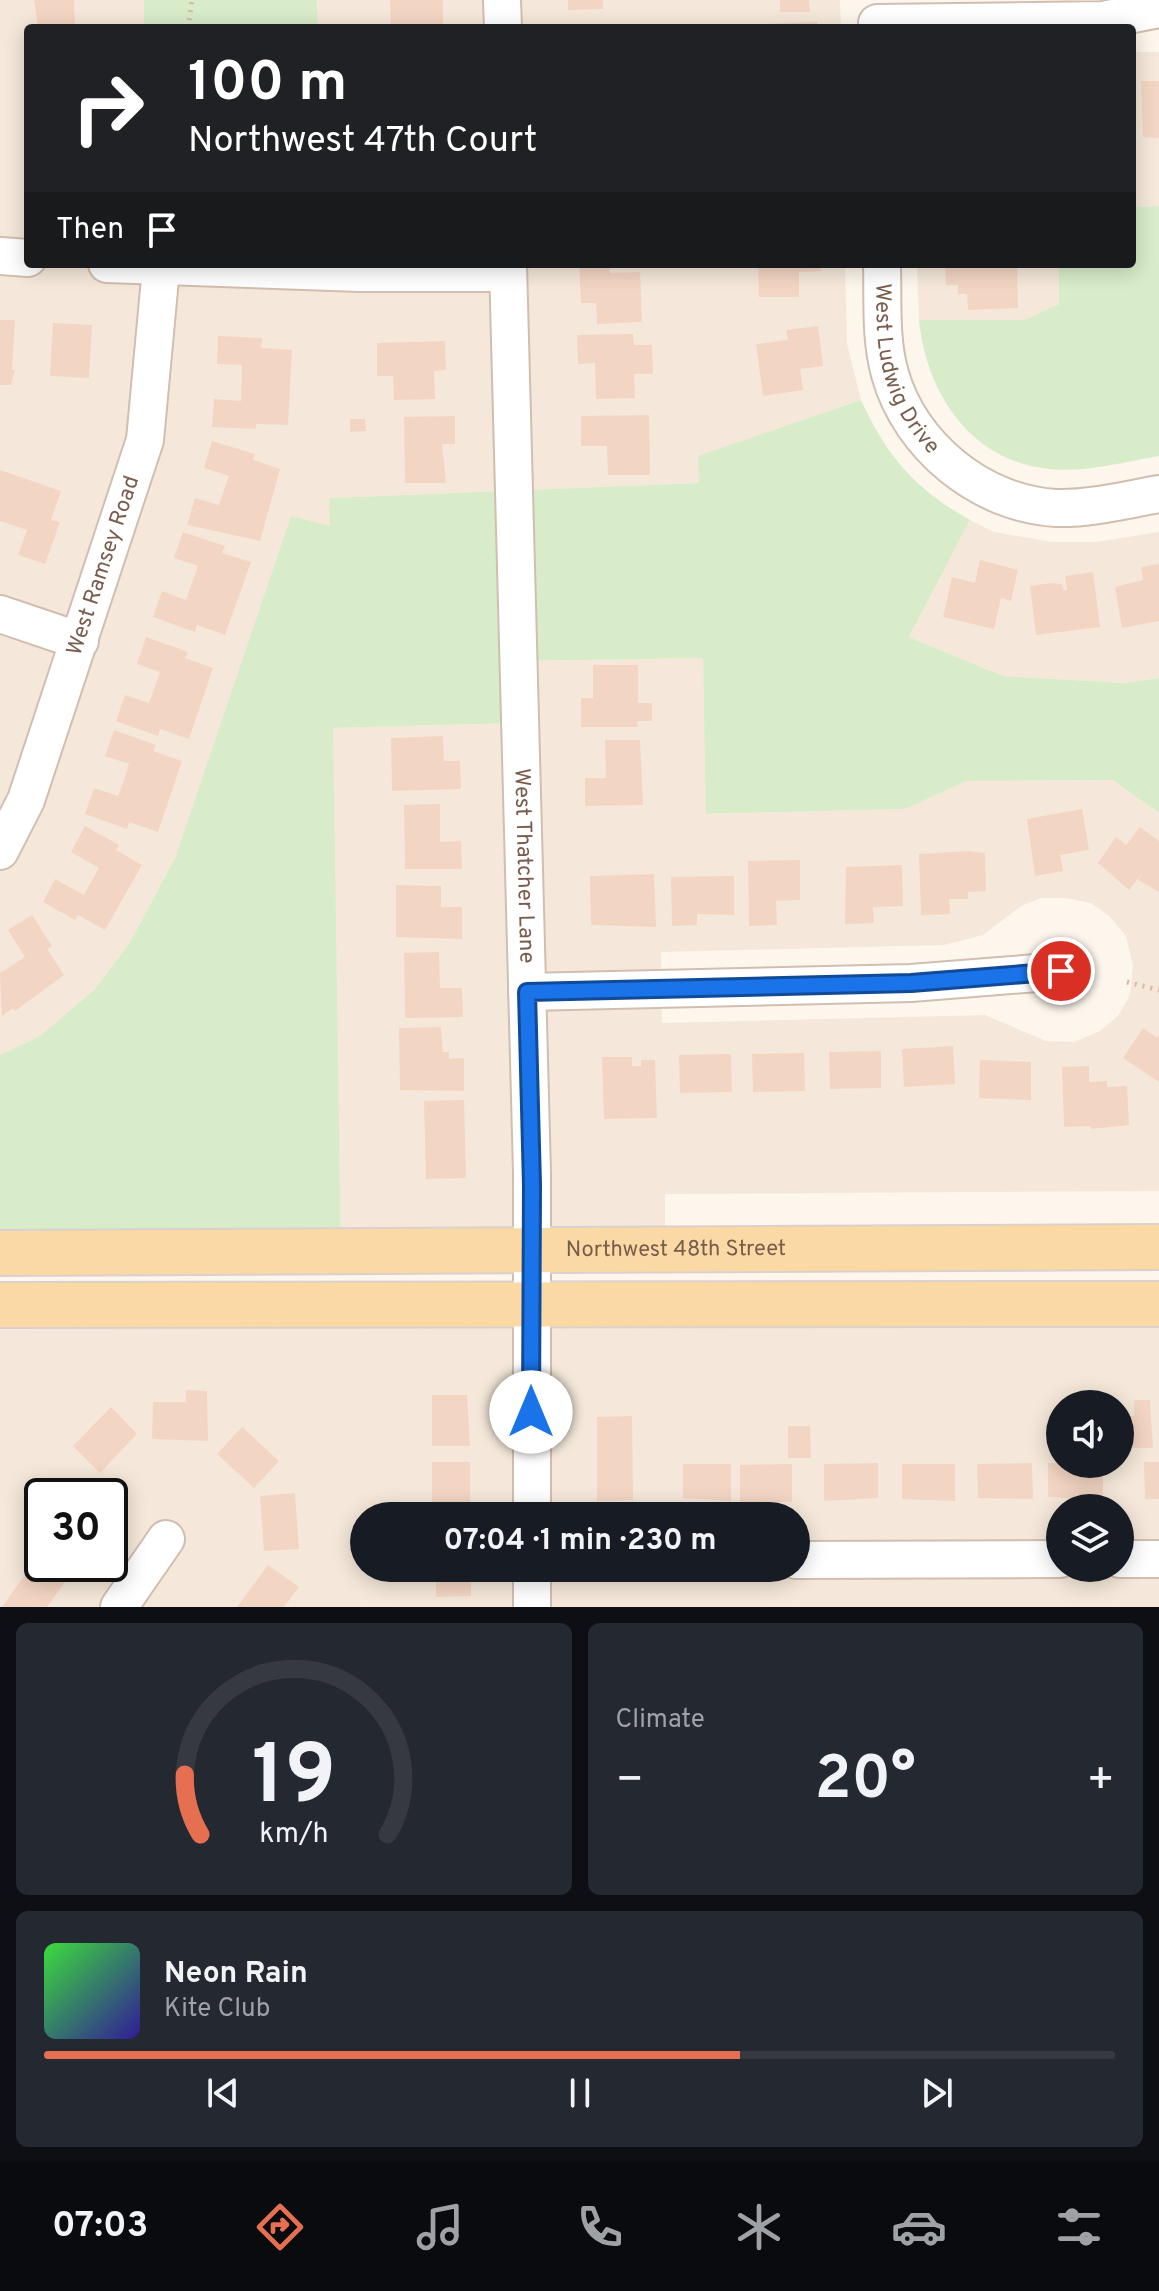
<!DOCTYPE html>
<meta charset="utf-8">
<style>
body{margin:0;font-family:Overpass,sans-serif;background:#242831;color:#f1f3f6;height:100vh;display:flex;flex-direction:column;font-size:30px;white-space:nowrap}
*{box-sizing:border-box;margin:0}
p{font-size:26px;color:#9ea1a6}
.icon{flex:none;width:44px;height:44px;fill:none;stroke:currentColor;stroke-width:2;stroke-linecap:round;stroke-linejoin:round}
.map{position:relative;height:1607px;overflow:hidden}
.sheet{display:flex;flex-direction:column;gap:16px;padding:16px;background:#0d0f14;flex:1}
.sheet>*{flex:none}
.top-card{position:absolute;left:24px;top:24px;width:1112px;height:244px;border-radius:8px;box-shadow:0 4px 20px #0003;background:#202124;color:#fff;overflow:hidden}
.fabs{position:absolute;left:1046px;top:1390px;display:grid;gap:16px}
.fabs a{display:grid;place-items:center;width:88px;height:88px;border-radius:50%;background:#171b24;box-shadow:0 4px 20px #0003;font-size:40px}
.speed{position:absolute;left:24px;top:1478px;display:flex;gap:16px;font-size:40px;font-weight:700;text-align:center}
.speed>*{display:grid;place-content:center;width:104px;height:104px;border-radius:50%;background:#171b24;box-shadow:0 4px 20px #0003;line-height:1}
.speed .limit{border:4px solid #111;border-radius:12px;background:#fff;color:#111}
.pin{position:absolute;display:grid;place-items:center;width:68px;height:68px;color:#fff;margin:-34px;border:4px solid #fff;border-radius:50%;box-shadow:0 2px 8px #0007}
.me{position:absolute;width:88px;margin:-44px;rotate:0deg;stroke-linejoin:round;filter:drop-shadow(0 0 6px #0008)}
.turn{display:flex;align-items:center;gap:28px;height:168px;padding:0 32px;font-size:36px}
.turn .icon{width:104px;height:104px;stroke-width:2.5}
.turn b{display:block;font-size:56px;line-height:68px}
.then{display:flex;align-items:center;height:76px;padding:0 32px;background:#0003;gap:16px;font-size:30px}
.big{font-size:60px;font-weight:700;line-height:1.1}
.sheet .widget{flex:1;display:flex;flex-direction:column;justify-content:center;gap:12px;min-width:0;padding:0 28px;border-radius:12px;background:#242831}
.sheet .dial{align-items:center;gap:0}
.dial svg{height:208px;overflow:visible;fill:none;stroke:#363941;stroke-width:7;stroke-linecap:round;text-anchor:middle}
.dial text{fill:#f1f3f6;stroke:none}
.song{display:flex;align-items:center;gap:24px}
.cover{width:96px;height:96px;border-radius:12px;background:linear-gradient(135deg,hsl(120 70% 55%),hsl(250 70% 35%))}
.played{height:8px;border-radius:4px;background:linear-gradient(90deg,#e76f51 65%,#363941 65%)}
.keys{display:flex;justify-content:space-around;direction:ltr}
.heat{display:flex;justify-content:space-between;align-items:center;font-size:44px;direction:ltr}
.sheet .tiles{flex:1;display:grid;gap:16px;grid-template-columns:1fr 1fr}
.widget:last-child{grid-column:span 2}
.trip{position:absolute;left:350px;top:1502px;width:460px;height:80px;border-radius:40px;background:#171b24;box-shadow:0 4px 20px #0003;font-weight:700;line-height:80px;text-align:center}
.menu{display:flex;height:128px;justify-content:space-around;align-items:center;background:#090b0e;color:#9ea1a6}
.menu .icon{width:56px;height:56px}
.menu .current{color:#e76f51}
.menu b{font-size:36px;color:#f1f3f6}
.map>svg:first-child{display:block}
.residential{fill:#f5e8da;fill-rule:evenodd}
.green{fill:#d8ecc9}
.building{fill:#f3d5c3}
.lines{fill:none;stroke-linecap:round;stroke-linejoin:round}
.minor-casing{stroke:#d1beb0;stroke-width:40}
.major-casing{stroke:#dad1cd;stroke-width:48}
.path{stroke:#d9b8a5;stroke-width:5;stroke-dasharray:2 6;stroke-linecap:butt}
.minor{stroke:#fff;stroke-width:36}
.major{stroke:#fbd9a5;stroke-width:44}
.route-casing{stroke:#114b97;stroke-width:20}
.route{stroke:#1a73e8;stroke-width:14}
.labels{text-anchor:middle;dominant-baseline:central;stroke-width:7;stroke-linejoin:round;paint-order:stroke}
.street-label{font-size:22px;fill:#7a5c4d;stroke:#fffaf3}
</style>
<div class="map">
<svg width="1159" height="1607" viewBox="0 0 1159 1607">
<rect width="100%" height="100%" fill="#fdf6ec"/>
<path class="residential" d="M0,0h144v28h-116v236h817l2,80 14,56 -162,56v27l-369,15v28l-154,330 -47,88 -35,46 -54,46 -40,19z
M317,0h523l1,28h-523z
M1132,52h27v154l-27,1z
M917,264h142v40l-35,16h-105z
M970,520l24,12 58,10h44l63,-10v146l-35,5 -121,-7 -94,-39z
M703,658l4,156 198,-5 62,-28 146,-1 46,33v378l-494,3v54l-324,5 -9,-525 187,-5 -1,-62zM1041,898h24l26,5 18,13 17,20 7,30 -3,29 -12,21 -18,15 -26,11 -28,-1 -61,-26 -323,8 -1,-71 283,-7 39,-10 38,-29z
M1159,1304v303h-1159v-302zM1060,1404h60v60h-60zM42,1496h68v68h-68zM1060,1508h60v60h-60zM364,1516h432v52h-432z"/>
<path class="green" d="M144,0h173l1,28h-174z
M1159,206v250c-35,6 -75,17 -110,13 -79,-8 -123,-77 -130,-149h105l35,-16v-40h73v-57z
M861,400c27,58 53,88 109,120l-61,117 94,39 121,7 35,-5v135l-46,-33 -146,1 -62,28 -199,5 -3,-156 -185,3 2,62 -187,5 8,525h-341v-198l40,-19 54,-46 35,-46 47,-88 115,-340 39,10 -1,-28 370,-15 -1,-27z"/>
<path class="building" d="M34,0h40l1,28h-37z
M390,0h53v25l-52,3z
M568,0h35v9l-35,1z
M780,0h29l1,12h-30z
M817,22v6h-52l-1,-4z
M1141,81h18v57l-16,-1z
M579,264h31v9l30,-1 2,50 -45,2 -1,-21h-15z
M758,264h63v7l-22,1v25h-40z
M945,264h72l1,44 -50,2 -1,-16h-9v-9h-12z
M0,320h15l-3,50h3l-4,15h-11z
M53,323l39,2 -3,53 -39,-2z
M818,326l5,40 -23,3 3,21 -40,6 -7,-52 32,-4 -2,-10z
M633,334l1,11h18l1,29h-19l1,24 -39,1 -1,-36 -17,1 -1,-29z
M218,336l44,2 -1,10 31,2 -4,75 -32,-1v5l-44,-2 2,-28 27,2 1,-36 -25,-1z
M445,341l1,29 -12,1 1,28 -41,1 -1,-24h-16v-33z
M649,415l1,60h-42l-1,-29h-26v-30z
M455,416v28h-13l4,39h-41l-1,-66z
M350,419h15l1,12 -16,1z
M212,441l43,13 -2,6 27,9 -20,72 -73,-16 8,-27 24,7 5,-15 5,-14 -25,-8z
M0,470l61,21 -10,29 9,2 -15,42 -27,-9 9,-25 -27,-9z
M183,532l42,14 -3,7 29,9 -26,73 -28,-10 -2,7 -42,-15 9,-26 24,9 12,-34 -24,-8z
M980,560l38,10 -7,31 -10,-3 -7,31 -51,-12 9,-40 23,6z
M1159,564v57l-37,7 -7,-41 28,-7 -2,-13z
M1093,572l7,55 -64,8 -6,-49 21,-3 11,1 1,6h4l-2,-14z
M146,637l42,15 -3,6 28,10 -24,71 -29,-10 -2,7 -42,-15 9,-26 24,8 11,-31 -23,-8z
M593,665h45v38h14v18h-15l1,6h-57v-29h12z
M114,730l42,15 -3,6 29,10 -24,71 -29,-10 -2,7 -42,-15 9,-26 24,8 6,-16 5,-16 -24,-8z
M443,736l1,25h16l1,28 -69,2 -1,-53z
M605,740h35l3,65 -58,1v-28h21z
M440,804v38l21,-1 1,28h-57l-1,-64z
M1082,809l7,41 -29,5 3,16 -28,5 -8,-57z
M85,826l34,19 -3,5 26,15 -37,65 -27,-15 -3,5 -32,-18 12,-23 29,16 15,-27 -28,-16z
M1140,827l19,14v51l-21,-12 5,-8 -14,18 -31,-27 18,-26 10,8z
M969,851l16,2 1,38 -18,1v7h-19l1,15 -29,1 -2,-61z
M800,860v40l-24,1 1,24 -28,1 -1,-65z
M902,865l1,41 -30,1 1,16 -29,1 1,-57z
M654,874l2,53 -65,-2 -1,-49z
M734,876v39l-37,-1v11l-25,1 -1,-49z
M396,885l45,1v21h21v32l-66,-2z
M32,915l20,31 -5,3 17,26 -49,36 -2,-3 -11,8 -2,-43 25,-16 -17,-27z
M439,952l1,36h22l1,29 -58,1 -1,-65z
M441,1027l2,25h6v7l15,-1v33l-64,-1 -1,-62z
M1143,1028l14,10 2,-3v47l-36,-24z
M953,1046l2,38 -51,3 -2,-38z
M881,1051v37l-51,1 -1,-37z
M804,1053l1,38 -52,1 -1,-38z
M731,1054l1,38 -52,1 -1,-38z
M602,1057h30v9h9v-6h14l2,58 -53,1z
M980,1060l51,2v38l-52,-2z
M1089,1066v16l18,-1v6l20,-1 2,39 -38,4v-3l-27,1 -2,-60z
M464,1100l2,78 -40,1 -2,-78z
M186,1390l21,1 1,50 -56,-2 1,-37h33z
M432,1395h35l3,51h-38z
M1134,1400h16l3,48h-31v-32h12z
M111,1407l26,27 -37,39 -27,-27z
M632,1416l1,84 -36,1v-84z
M788,1426h22l1,32h-23z
M242,1427l37,34 -25,27 -37,-34z
M432,1462h38v54h-38z
M1144,1462h15v37h-14z
M878,1463v35l-54,3v-37z
M1032,1463l1,36 -55,-1 -1,-34z
M1048,1463l55,1v36l-55,-3z
M683,1464h48v37l-48,-3z
M792,1464v38h-52v-37z
M902,1464h53v37l-53,-2z
M295,1493l4,56 -35,2 -4,-55z
M37,1525h5v39h25l-2,18 -18,25h-45l29,-41z
M268,1565l31,22 -15,20h-47z
M436,1568h35v28l-35,1z"/>
<g class="lines">
<defs>
<g id="minor">
<path d="M502,0l1,28"/>
<path d="M877,23l226,-3 56,-11"/>
<path d="M0,256l28,2"/>
<path d="M107,264l253,9h148"/>
<path id="s1" d="M508,264l24,909v343"/>
<path id="s2" d="M882,264c1,36 -2,75 8,110 20,72 91,130 166,134 34,1 69,-8 103,-14"/>
<path d="M0,614l80,27"/>
<path id="s3" d="M0,851l26,-51 119,-360 16,-172"/>
<path d="M527,992l384,-9 150,-12"/>
<path d="M1120,1559h39"/>
<path d="M796,1560l264,-1"/>
<path d="M532,1568v39"/>
<path d="M119,1607l47,-68"/>
</g>
<g id="major">
<path id="s4" d="M0,1253l1159,-6"/>
<path d="M0,1305l1159,-1"/>
</g>
</defs>
<use href="#minor" class="minor-casing"/>
<use href="#major" class="major-casing"/>
<path class="path" d="M188,28l4,-28
M1127,982l32,8"/>
<use href="#minor" class="minor"/>
<use href="#major" class="major"/>
</g>
<g class="lines">
<defs>
<path id="route" d="M531,1412l1,-227 -5,-193 384,-9 150,-12"/>
</defs>
<use href="#route" class="route-casing"/>
<use href="#route" class="route"/>
</g>
<g class="labels">
<g class="street-label">
<text stroke="none"><textPath href="#s2" startOffset="110">West Ludwig Drive</textPath></text>
<text stroke="none"><textPath href="#s3" startOffset="304">West Ramsey Road</textPath></text>
<text stroke="none"><textPath href="#s1" startOffset="602">West Thatcher Lane</textPath></text>
<text stroke="none"><textPath href="#s4" startOffset="676">Northwest 48th Street</textPath></text>
</g>
</g>
</svg>
<div class="fabs">
<a><svg class="icon" aria-label="sound" viewBox="0 0 24 24"><path d="M4 9h4l5-4v14l-5-4H4zM17 9q2 3 0 6"/></svg></a>
<a><svg class="icon" aria-label="layers" viewBox="0 0 24 24"><path d="M12 4l9 5-9 5-9-5zM3 14l9 5 9-5"/></svg></a>
</div>
<div class="speed"><div class="limit">30</div></div>
<div class="pin" style="left:1061px;top:971px;background:#d93025"><svg class="icon" aria-label="arrive" viewBox="0 0 24 24"><path d="M6 21V4h12l-3 4 3 4H6"/></svg></div>
<svg class="me" style="left:531px;top:1412px" viewBox="-20 -20 40 40"><circle r="19" fill="#fff"/><path d="M0-13L10 11 0 6-10 11z" fill="#1a73e8"/></svg>
<div class="trip">07:04 · 1 min · 230 m</div>
<div class="top-card">
<div class="turn"><svg class="icon" aria-label="right" viewBox="0 0 24 24"><path d="M7 20v-9h11M14 6l5 5-5 5"/></svg><div><b>100 m</b>Northwest 47th Court</div></div>
<div class="then">Then<svg class="icon" aria-label="arrive" viewBox="0 0 24 24"><path d="M6 21V4h12l-3 4 3 4H6"/></svg></div>
</div>
</div>
<section class="sheet">
<div class="tiles">
<div class="widget dial"><svg viewBox="0 0 100 80">
<path d="M14 69A42 42 0 1 1 86 69"/>
<path d="M14 69A42 42 0 0 1 8 46" stroke="#e76f51"/>
<text x="50" y="56" font-size="32" font-weight="700">19</text>
<text x="50" y="72" font-size="11">km/h</text>
</svg></div>
<div class="widget"><p>Climate</p>
<div class="heat"><a>−</a><b class="big">20°</b><a>+</a></div>
</div>
<div class="widget">
<div class="song"><i class="cover"></i><div><b>Neon Rain</b><p>Kite Club</p></div></div>
<div class="played"></div>
<div class="keys"><svg class="icon" aria-label="previous" viewBox="0 0 24 24"><path d="M18 5L8 12l10 7zM5 5v14"/></svg><svg class="icon" aria-label="pause" viewBox="0 0 24 24"><path d="M8 5v14M16 5v14"/></svg><svg class="icon" aria-label="next" viewBox="0 0 24 24"><path d="M6 5l10 7-10 7zM19 5v14"/></svg></div>
</div>
</div>
</section>
<nav class="menu">
<b>07:03</b>
<svg class="icon current" aria-label="directions" viewBox="0 0 24 24"><path d="M12 3l9 9-9 9-9-9zM9 14v-3h6M13 9l2 2-2 2"/></svg>
<svg class="icon" aria-label="music" viewBox="0 0 24 24"><path d="M9 18V5l10-2v13"/><circle cx="6" cy="18" r="3"/><circle cx="16" cy="16" r="3"/></svg>
<svg class="icon" aria-label="phone" viewBox="0 0 24 24"><path d="M5 4h4l2 5-3 2q2 4 5 5l2-3 5 2v4C11 20 4 13 5 4z"/></svg>
<svg class="icon" aria-label="climate" viewBox="0 0 24 24"><path d="M12 3v18M4 7l16 10M4 17L20 7"/></svg>
<svg class="icon" aria-label="car" viewBox="0 0 24 24"><path d="M5 17H2v-5l4-1 3-4h7l3 4 3 1v5h-3M9 17h6M6 11h13"/><circle cx="7" cy="17" r="2"/><circle cx="17" cy="17" r="2"/></svg>
<svg class="icon" aria-label="filters" viewBox="0 0 24 24"><path d="M4 7h16M4 17h16"/><circle cx="9" cy="7" r="2"/><circle cx="15" cy="17" r="2"/></svg>
</nav>
